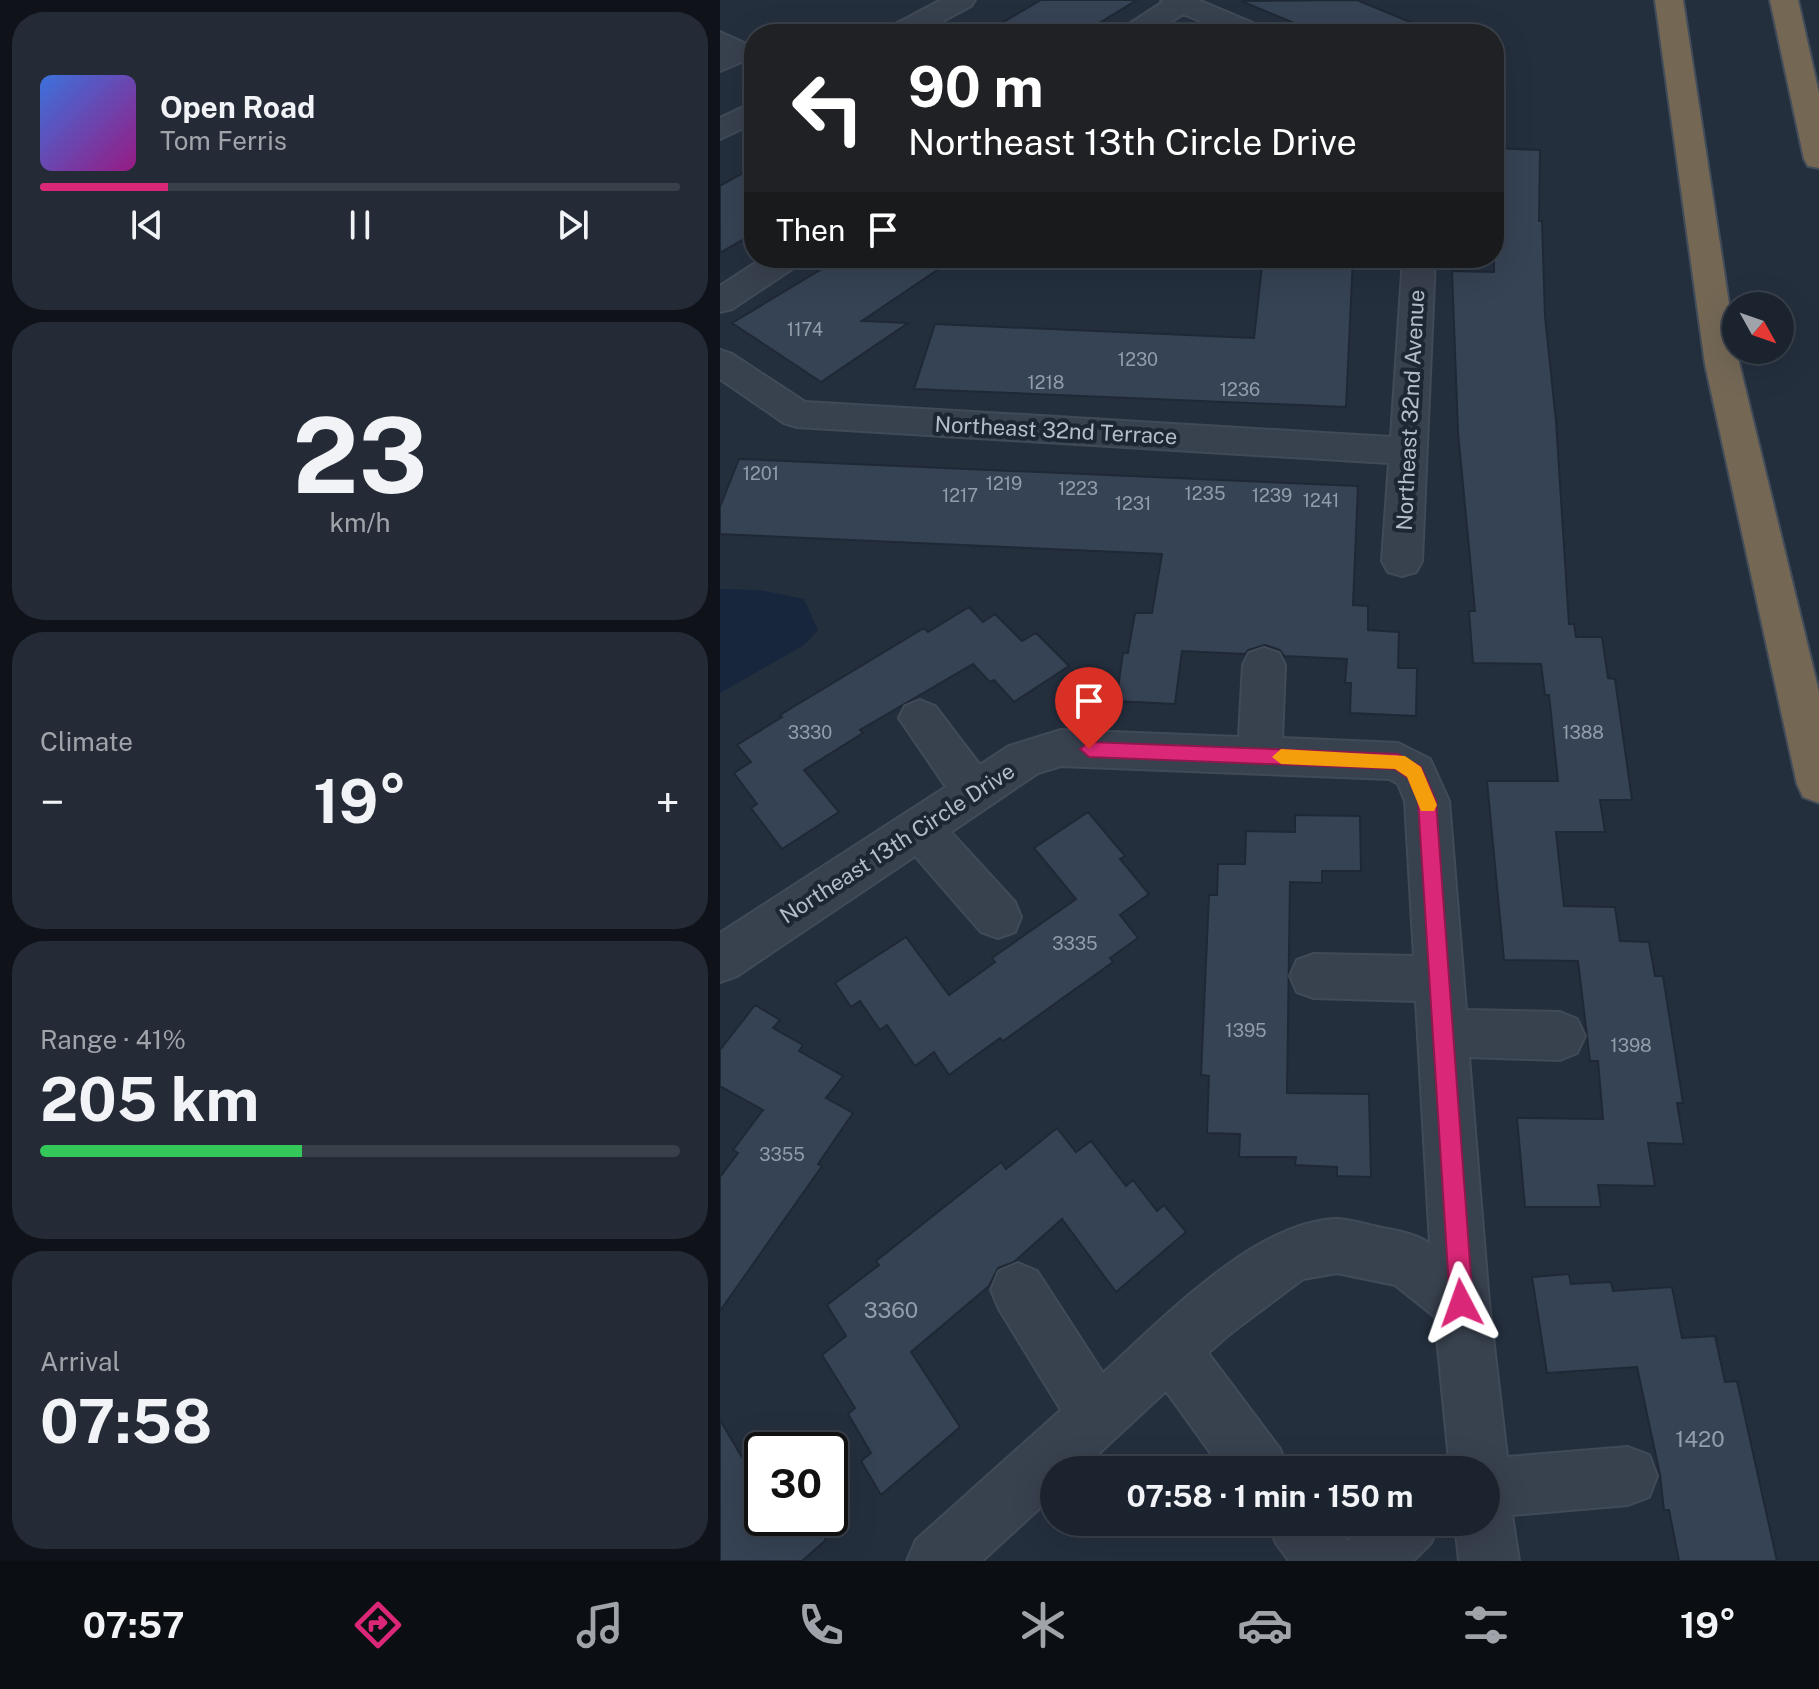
<!DOCTYPE html>
<meta charset="utf-8">
<style>
body{margin:0;font-family:"Public Sans",sans-serif;background:#242b36;color:#f1f3f6;height:100vh;display:flex;flex-direction:column;font-size:30px;white-space:nowrap}
*{box-sizing:border-box;margin:0}
p{font-size:26px;color:#a0a4aa}
.icon{flex:none;width:44px;height:44px;fill:none;stroke:currentColor;stroke-width:2;stroke-linecap:round;stroke-linejoin:round}
.map{position:relative;flex:1;overflow:hidden}
.drawer{display:flex;flex-direction:column;gap:12px;padding:12px;background:#0f1319;width:720px}
.drawer>*{flex:none}
.top-card{position:absolute;left:24px;top:24px;width:760px;height:244px;border-radius:32px;box-shadow:0 8px 32px #0002,0 0 0 2px #39404a;background:#202124;color:#fff;overflow:hidden}
.needle{width:52px;rotate:130deg}
.controls{position:absolute;left:1002px;top:292px;display:grid;gap:16px}
.controls a{display:grid;place-items:center;width:72px;height:72px;border-radius:50%;background:#1b232e;box-shadow:0 8px 32px #0002,0 0 0 2px #39404a;font-size:40px}
.speed{position:absolute;left:24px;top:1432px;display:flex;gap:16px;font-size:40px;font-weight:700;text-align:center}
.speed>*{display:grid;place-content:center;width:104px;height:104px;border-radius:50%;background:#1b232e;box-shadow:0 8px 32px #0002,0 0 0 2px #39404a;line-height:1}
.speed .limit{border:4px solid #111;border-radius:12px;background:#fff;color:#111}
.pin{position:absolute;display:grid;place-items:center;width:68px;height:68px;color:#fff;margin:-82px -34px;border-radius:50% 50% 50% 0;rotate:-45deg;box-shadow:0 0 8px #0007}
.pin .icon{rotate:45deg}
.me{position:absolute;width:88px;margin:-44px;rotate:356deg;stroke-linejoin:round;filter:drop-shadow(0 0 6px #0008)}
.turn{display:flex;align-items:center;gap:28px;height:168px;padding:0 32px;font-size:36px}
.turn .icon{width:104px;height:104px;stroke-width:2.5}
.turn b{display:block;font-size:56px;line-height:68px}
.then{display:flex;align-items:center;height:76px;padding:0 32px;background:#0003;gap:16px;font-size:30px}
.big{font-size:60px;font-weight:700;line-height:1.1}
.drawer .card{flex:1;display:flex;flex-direction:column;justify-content:center;gap:12px;min-width:0;padding:0 28px;border-radius:32px;background:#242b36}
.drawer .dial{align-items:center;gap:0}
.dial b{font-size:104px;line-height:1}
.song{display:flex;align-items:center;gap:24px}
.cover{width:96px;height:96px;border-radius:12px;background:linear-gradient(135deg,hsl(220 70% 55%),hsl(310 70% 35%))}
.played{height:8px;border-radius:4px;background:linear-gradient(90deg,#db2777 20%,#39404a 20%)}
.keys{display:flex;justify-content:space-around;direction:ltr}
.heat{display:flex;justify-content:space-between;align-items:center;font-size:44px;direction:ltr}
.charge{height:12px;border-radius:6px;background:linear-gradient(90deg,#34c759 41%,#39404a 0)}
.trip{position:absolute;left:320px;top:1456px;width:460px;height:80px;border-radius:40px;background:#1b232e;box-shadow:0 8px 32px #0002,0 0 0 2px #39404a;font-weight:700;line-height:80px;text-align:center}
.dock{display:flex;height:128px;justify-content:space-around;align-items:center;background:#0b0e12;color:#a0a4aa}
.dock .icon{width:56px;height:56px}
.dock .active{color:#db2777}
.dock b{font-size:36px;color:#f1f3f6}
main{display:flex;flex:1;min-height:0}
.map>svg:first-child{display:block}
.water{fill:#17263c}
.building{fill:#364354;stroke:#1f2835;stroke-width:2}
.lines{fill:none;stroke-linecap:round;stroke-linejoin:round}
.minor-casing{stroke:#414a57;stroke-width:4}
.highway-casing{stroke:#434c59;stroke-width:4}
.minor{fill:#38414e;fill-rule:evenodd}
.highway{fill:#746855;fill-rule:evenodd}
.route{fill:#db2777;stroke:#8e194d;stroke-width:2}
.slow{fill:#f59e0b}
.labels{text-anchor:middle;dominant-baseline:central;stroke-width:8;stroke-linejoin:round;paint-order:stroke}
.number-label{font-size:18px;fill:#929caa}
.street-label{font-size:22px;fill:#b4bcc9;stroke:#1d2633}
.near-number-label{font-size:22px;fill:#929caa}
</style>
<main>
<section class="drawer">
<div class="card">
<div class="song"><i class="cover"></i><div><b>Open Road</b><p>Tom Ferris</p></div></div>
<div class="played"></div>
<div class="keys"><svg class="icon" aria-label="previous" viewBox="0 0 24 24"><path d="M18 5L8 12l10 7zM5 5v14"/></svg><svg class="icon" aria-label="pause" viewBox="0 0 24 24"><path d="M8 5v14M16 5v14"/></svg><svg class="icon" aria-label="next" viewBox="0 0 24 24"><path d="M6 5l10 7-10 7zM19 5v14"/></svg></div>
</div>
<div class="card dial"><b>23</b><p>km/h</p></div>
<div class="card"><p>Climate</p>
<div class="heat"><a>−</a><b class="big">19°</b><a>+</a></div>
</div>
<div class="card"><p>Range · 41%</p><b class="big">205 km</b><div class="charge"></div></div>
<div class="card"><p>Arrival</p><b class="big">07:58</b></div>
</section>
<div class="map">
<svg width="1099" height="1561" viewBox="0 0 1099 1561">
<rect width="100%" height="100%" fill="#242f3e"/>
<path class="water" d="M0,589l39,1 45,9 14,31 -14,15 -84,48z"/>
<path class="building" d="M321,0h96l-56,34h-98z
M637,0l82,34h-118l-80,-33z
M774,148l46,2 -1,71h3l3,95 11,105 13,203h5l2,13h26l6,41 7,1 17,121h-32l5,32h-49l8,74 51,1 5,34 29,1 6,34h8l20,127h-6l7,41 -36,-1 7,43 -57,-1 3,22h-76l-8,-89 86,1 -5,-58h-8l-12,-100 -74,-1 -17,-179h71l-9,-86h-4l-4,-31 -68,-1 -4,-52h6l-17,-179 -6,-161 42,1z
M34,167v66l-34,20v-67z
M120,258h115l-93,63 46,2 -87,59 -89,-59z
M543,258h90l-7,149 -432,-18 21,-65 319,14z
M19,459l619,27 -5,119 15,1v24l31,2 -1,36h19l-1,48 -66,-3 1,-30h-6l2,-24 -63,-3 -4,-6 -15,-5 -17,5 -3,4 -63,-3 -7,53 -59,-3 7,-48h5l7,-40h17l10,-59 -442,-20v-27z
M249,607l14,15 12,-8 27,27 14,-8 33,33 -55,36 -20,-22 -4,2 -17,-18 -113,66 3,3 -59,37 35,42 -57,37 -31,-41 6,-4 -23,-31 17,-11 -14,-17 45,-28 -2,-2 144,-87 4,4z
M368,812l37,44 -5,3 29,35 -29,21 18,23 -28,20 3,4 -110,79 -3,-3 -51,37 -15,-23 -19,14 -28,-41 -7,5 -20,-29 -9,6 -16,-24 71,-46 43,58 46,-33 -3,-4 84,-59 -42,-51z
M575,815l65,1 1,55h-39v12l-32,-1 -3,211 82,1 2,83 -34,-1v-9l-42,-2 1,-8h-57l1,-23 -33,-1 2,-57 -8,-1 8,-180h8l1,-31h27l1,-33 49,1z
M35,1005l25,15 -7,8 30,17 -4,6 44,25 -17,22 27,15 -35,51 4,2 -102,145v-134l18,-24 -5,-3 30,-40 -43,-24v-36z
M337,1128l19,24 15,-11 35,45 7,-6 24,31 7,-6 22,27 -70,60 -54,-73 -48,43 -16,6 -9,18 -78,66 49,75 -79,68 -20,-34 10,-8 -23,-39 7,-6 -33,-53 24,-19 -19,-31 52,-40 -3,-4 125,-99 5,7z
M849,1274l2,10 40,-2 2,9 59,-4 10,51 33,-2 10,46 12,-1 40,180h-98l-10,-51h-5l-4,-35 -23,-108 -90,6 -15,-96z
M0,1420l42,71v27h51l13,22 -24,21h-82z"/>
<g class="lines">
<defs>
<path id="minor" d="M221,0h34l-4,6 -52,28h-35l4,-6z
M441,0h37l67,28 4,6h-38l-48,-20 -31,20h-33l4,-6 40,-26z
M0,32l31,14 3,8 -3,4 -31,13z
M34,102v21l-34,16v-21z
M43,258h39l-4,7 -66,44 -12,3v-26z
M683,258h32l-13,303 -6,11 -14,4 -14,-4 -6,-11 7,-98 -592,-36 -13,-4 -64,-44v-29l12,4 73,48 586,35z
M544,648l15,5 6,12 -3,73 116,5 32,16 19,42 17,209 94,2 17,7 8,17 -8,17 -17,7 -91,-3 20,246 18,154 121,-10 21,8 8,21 -8,21 -21,8 -116,10 7,46h-60l-4,-39h31v-52h-36l-15,-153 -40,-32 -58,-12 -34,6 -72,54 -23,20 72,96 8,21h-65l-57,-79 -85,79h-27v25l-72,66h-75l9,-21 145,-130 -62,-101 -8,-19 8,-19 19,-8 19,8 66,102c59,-53 150,-150 232,-154 14,0 29,5 43,8 18,4 37,6 52,17l-14,-243 -102,-3 -17,-6 -7,-16 7,-16 17,-6 100,2 -9,-155 -7,-17 -8,-5 -329,-13 -23,7 -87,59 64,70 6,15 -6,15 -17,6 -17,-6 -66,-76 -178,120 -17,6v-49l226,-146 -47,-69 6,-12 15,-6 15,6 45,59 29,-19 52,-16 178,7 4,-72 6,-12z
M547,1522h67l14,19 19,-19h73l-9,21 -18,18h-124l-13,-18z"/>
<path id="highway" d="M935,0h28l53,350 83,342v111l-16,-6 -6,-13 -92,-420z
M1050,0h28l21,93v75l-11,-2 -4,-7z"/>
</defs>
<use href="#minor" class="minor-casing"/>
<use href="#highway" class="highway-casing"/>
<use href="#minor" class="minor"/>
<use href="#highway" class="highway"/>
</g>
<path class="route" d="M369,742l309,12 23,13 15,34 37,502 -4,8 -8,4 -8,-4 -3,-8 -32,-502 -10,-23 -13,-9 -306,-12 -9,-8z"/>
<path class="slow" d="M561,749l124,7 16,11 16,38 -3,6h-13l-14,-34 -12,-8 -114,-5 -9,-7z"/>
<g class="labels">
<g class="number-label">
<text x="85" y="329">1174</text>
<text x="418" y="359">1230</text>
<text x="326" y="382">1218</text>
<text x="520" y="389">1236</text>
<text x="41" y="473">1201</text>
<text x="284" y="483">1219</text>
<text x="358" y="488">1223</text>
<text x="485" y="493">1235</text>
<text x="240" y="495">1217</text>
<text x="552" y="495">1239</text>
<text x="601" y="500">1241</text>
<text x="413" y="503">1231</text>
<text x="90" y="732">3330</text>
<text x="863" y="732">1388</text>
<text x="355" y="943">3335</text>
<text x="526" y="1030">1395</text>
<text x="911" y="1045">1398</text>
<text x="62" y="1154">3355</text>
</g>
<g class="street-label">
<text transform="translate(690 410) rotate(-87)">Northeast 32nd Avenue</text>
<text transform="translate(336 430) rotate(3)">Northeast 32nd Terrace</text>
<text transform="translate(177 843) rotate(-33)">Northeast 13th Circle Drive</text>
</g>
<g class="near-number-label">
<text x="171" y="1310">3360</text>
<text x="980" y="1439">1420</text>
</g>
</g>
</svg>
<div class="controls">
<a><svg class="needle" viewBox="-14 -14 28 28"><path d="M0-13l5 13h-10z" fill="#e53935"/><path d="M0 13l5-13h-10z" fill="#a0a4aa"/></svg></a>
</div>
<div class="speed"><div class="limit">30</div></div>
<div class="pin" style="left:369px;top:749px;background:#d93025"><svg class="icon" aria-label="arrive" viewBox="0 0 24 24"><path d="M6 21V4h12l-3 4 3 4H6"/></svg></div>
<svg class="me" style="left:741px;top:1303px" viewBox="-20 -20 40 40"><path d="M0-17L14 15 0 8-14 15z" fill="#db2777" stroke="#fff" stroke-width="4"/></svg>
<div class="trip">07:58 · 1 min · 150 m</div>
<div class="top-card">
<div class="turn"><svg class="icon" aria-label="left" viewBox="0 0 24 24"><path d="M17 20v-9H6M10 6l-5 5 5 5"/></svg><div><b>90 m</b>Northeast 13th Circle Drive</div></div>
<div class="then">Then<svg class="icon" aria-label="arrive" viewBox="0 0 24 24"><path d="M6 21V4h12l-3 4 3 4H6"/></svg></div>
</div>
</div>
</main>
<nav class="dock">
<b>07:57</b>
<svg class="icon active" aria-label="directions" viewBox="0 0 24 24"><path d="M12 3l9 9-9 9-9-9zM9 14v-3h6M13 9l2 2-2 2"/></svg>
<svg class="icon" aria-label="music" viewBox="0 0 24 24"><path d="M9 18V5l10-2v13"/><circle cx="6" cy="18" r="3"/><circle cx="16" cy="16" r="3"/></svg>
<svg class="icon" aria-label="phone" viewBox="0 0 24 24"><path d="M5 4h4l2 5-3 2q2 4 5 5l2-3 5 2v4C11 20 4 13 5 4z"/></svg>
<svg class="icon" aria-label="climate" viewBox="0 0 24 24"><path d="M12 3v18M4 7l16 10M4 17L20 7"/></svg>
<svg class="icon" aria-label="car" viewBox="0 0 24 24"><path d="M5 17H2v-5l4-1 3-4h7l3 4 3 1v5h-3M9 17h6M6 11h13"/><circle cx="7" cy="17" r="2"/><circle cx="17" cy="17" r="2"/></svg>
<svg class="icon" aria-label="filters" viewBox="0 0 24 24"><path d="M4 7h16M4 17h16"/><circle cx="9" cy="7" r="2"/><circle cx="15" cy="17" r="2"/></svg>
<b>19°</b>
</nav>
